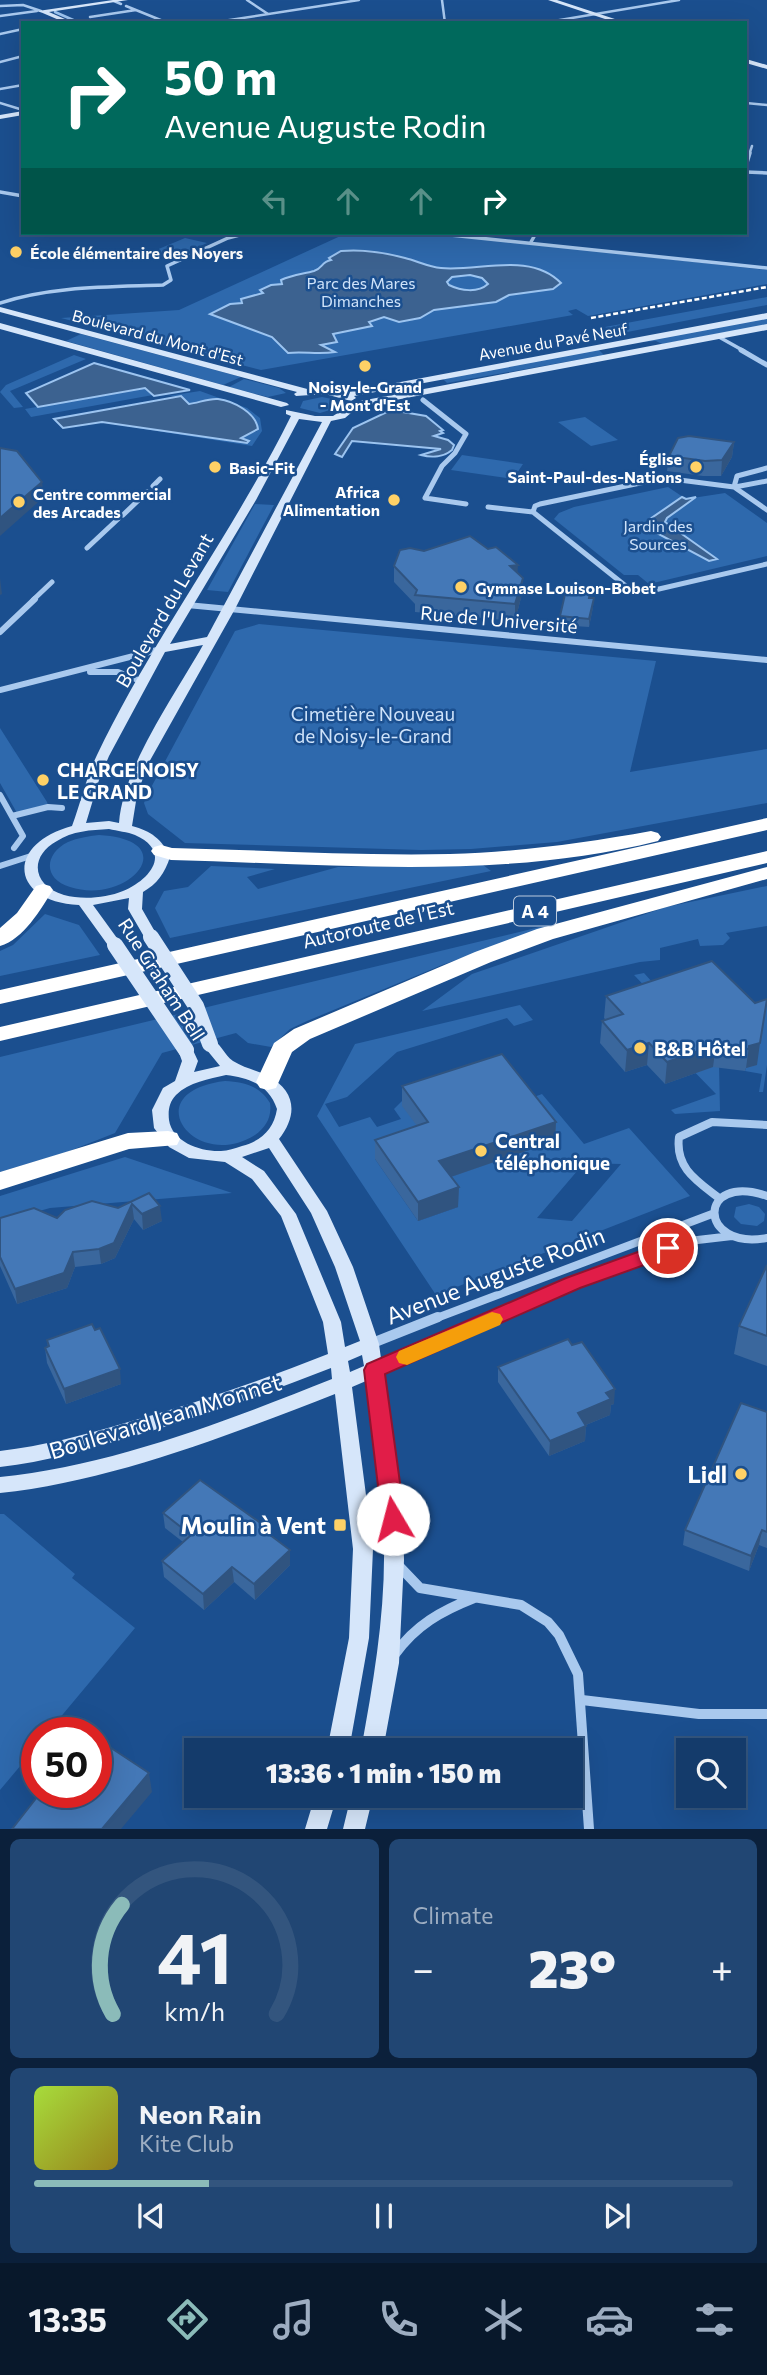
<!DOCTYPE html>
<meta charset="utf-8">
<style>
body{margin:0;font-family:Commissioner,sans-serif;background:#214673;color:#f1f3f6;height:100vh;display:flex;flex-direction:column;font-size:26px;white-space:nowrap}
*{box-sizing:border-box;margin:0}
p{font-size:23px;color:#9dadc1}
.icon{flex:none;width:38px;height:38px;fill:none;stroke:currentColor;stroke-width:2;stroke-linecap:round;stroke-linejoin:round}
.map{position:relative;height:1829px;overflow:hidden}
.details{display:flex;flex-direction:column;gap:10px;padding:10px;background:#0b203b;flex:1}
.details>*{flex:none}
.guide{position:absolute;left:21px;top:21px;width:726px;height:214px;border-radius:0px;box-shadow:0 7px 28px #0002,0 0 0 2px #33557e;background:#00695c;color:#fff;overflow:hidden}
.tools{position:absolute;left:676px;top:1738px;display:grid;gap:14px}
.tools a{display:grid;place-items:center;width:70px;height:70px;border-radius:0px;background:#143b6b;box-shadow:0 7px 28px #0002,0 0 0 2px #33557e;font-size:35px}
.speed{position:absolute;left:21px;top:1717px;display:flex;gap:14px;font-size:35px;font-weight:700;text-align:center}
.speed>*{display:grid;place-content:center;width:91px;height:91px;border-radius:50%;background:#143b6b;box-shadow:0 7px 28px #0002,0 0 0 2px #33557e;line-height:1}
.speed .limit{border:10px solid #d22;background:#fff;color:#111}
.pin{position:absolute;display:grid;place-items:center;width:60px;height:60px;color:#fff;margin:-30px;border:4px solid #fff;border-radius:50%;box-shadow:0 2px 7px #0007}
.me{position:absolute;width:77px;margin:-38px;rotate:352deg;stroke-linejoin:round;filter:drop-shadow(0 0 5px #0008)}
.turn{display:flex;align-items:center;gap:24px;height:147px;padding:0 28px;font-size:32px}
.turn .icon{width:91px;height:91px;stroke-width:2.5}
.turn b{display:block;font-size:49px;line-height:60px}
.lanes{display:flex;align-items:center;height:66px;padding:0 28px;background:#0003;justify-content:center;gap:35px;direction:ltr}
.lanes .off{opacity:.35}
.big{font-size:52px;font-weight:800;line-height:1.1}
.details .card{flex:1;display:flex;flex-direction:column;justify-content:center;gap:10px;min-width:0;padding:0 24px;border-radius:10px;background:#214673}
.details .dial{align-items:center;gap:0}
.dial svg{height:182px;overflow:visible;fill:none;stroke:#33557e;stroke-width:7;stroke-linecap:round;text-anchor:middle}
.dial text{fill:#f1f3f6;stroke:none}
.song{display:flex;align-items:center;gap:21px}
.cover{width:84px;height:84px;border-radius:10px;background:linear-gradient(135deg,hsl(80 70% 55%),hsl(50 70% 35%))}
.played{height:7px;border-radius:4px;background:linear-gradient(90deg,#8bbbb9 25%,#33557e 25%)}
.keys{display:flex;justify-content:space-around;direction:ltr}
.heat{display:flex;justify-content:space-between;align-items:center;font-size:38px;direction:ltr}
.details .tiles{flex:1;display:grid;gap:10px;grid-template-columns:1fr 1fr}
.card:last-child{grid-column:span 2}
.trip{position:absolute;left:184px;top:1738px;width:399px;height:70px;border-radius:0px;background:#143b6b;box-shadow:0 7px 28px #0002,0 0 0 2px #33557e;font-weight:800;line-height:70px;text-align:center}
.tab-bar{display:flex;height:112px;justify-content:space-around;align-items:center;background:#08182b;color:#9dadc1}
.tab-bar .icon{width:49px;height:49px}
.tab-bar .on{color:#8bbbb9}
.tab-bar b{font-size:32px;color:#f1f3f6}
.map>svg:first-child{display:block}
.green{fill:#2e69ad;fill-rule:evenodd}
.water{fill:#3c6290;stroke:#9cc4f0;stroke-width:2;fill-rule:evenodd}
.lines{fill:none;stroke-linecap:round;stroke-linejoin:round}
.stream{stroke:#9cc4f0;stroke-width:2.5}
.street-far5{stroke:#a9c9ee;stroke-width:2.5}
.street-far4{stroke:#a9c9ee;stroke-width:3.5}
.street-far3{stroke:#a9c9ee;stroke-width:5}
.street-far2{stroke:#a9c9ee;stroke-width:6}
.street-far1{stroke:#a9c9ee;stroke-width:8}
.street{stroke:#a9c9ee;stroke-width:10}
.secondary{fill:#d6e6fa;fill-rule:evenodd}
.highway{fill:#fff;fill-rule:evenodd}
.rail{stroke:#fff;stroke-width:2.5;stroke-dasharray:5 2.5;stroke-linecap:butt}
.secondary-bridge{stroke:#d6e6fa;stroke-width:16}
.wall{fill:#3a679d}
.shaded-wall{fill:#305480}
.building{fill:#4478b7;stroke:#305480;stroke-width:2}
.route{fill:#e11d48;stroke:#92132f;stroke-width:2}
.slow{fill:#f59e0b}
.poi-dot{fill:#ffd166;stroke:#1b4f8f;stroke-width:2.5}
.labels{text-anchor:middle;dominant-baseline:central;stroke-width:5;stroke-linejoin:round;paint-order:stroke}
.far-poi-label{font-size:16px;font-weight:bold;fill:#fff;stroke:#1b4f8f;text-anchor:start}
.far-park-label{font-size:16px;fill:#cfe3fa;stroke:#1b4f8f}
.far-street-label{font-size:16px;fill:#fff;stroke:#1b4f8f}
.shield{fill:#1b4f8f;stroke:#bbcadd;stroke-width:2}
.shield-label{font-size:18px;font-weight:bold;fill:#fff}
.street-label{font-size:19px;fill:#fff;stroke:#1b4f8f}
.park-label{font-size:19px;fill:#cfe3fa;stroke:#1b4f8f}
.poi-label{font-size:19px;font-weight:bold;fill:#fff;stroke:#1b4f8f;text-anchor:start}
.near-street-label{font-size:23px;fill:#fff;stroke:#1b4f8f}
.near-poi-label{font-size:23px;font-weight:bold;fill:#fff;stroke:#1b4f8f;text-anchor:end}
</style>
<div class="map">
<svg width="767" height="1829" viewBox="0 0 767 1829">
<rect width="100%" height="100%" fill="#1b4f8f"/>
<path class="green" d="M347,233h84l336,37v14l-179,32 -12,-7 -8,2 5,4 -312,55 -200,-52 118,-8z
M185,238l22,5 -35,16 -23,-6z
M767,297v8l-150,29 -12,-7z
M767,318v7l-105,19 -6,-3 -17,1z
M81,334l160,43 -18,8 -157,-44z
M598,349l6,6 -168,30 11,-2 -4,-4z
M74,355l12,4 -76,32 13,16 -9,1 -14,-16 6,-7z
M244,379l35,9 7,5 -18,4 -39,-10z
M145,388l8,7 -122,22 -6,-8z
M200,391l47,17 13,10 2,13 -10,15 -152,-24 148,19 -7,-3 16,-7 1,-7c-23,-25 -37,-26 -69,-20l-8,-8h-13z
M322,397l15,3 3,7 -20,6 -20,-5 3,-7z
M585,417l33,23 -27,6 -33,-24z
M462,455l61,9 -10,15 -62,-9z
M668,487l18,12 39,-6 42,30v33l-118,28 -11,-9h-14l-70,-56 5,-6 15,-6z
M255,504l19,1 -46,87 -21,-2z
M259,624l397,37 -26,111 137,-23v54l-210,39 -86,7 -50,1 -236,-7 -37,-29 -4,-11 3,-8 88,-164z
M0,728l47,74 1,3 -31,8 -17,-30z
M99,835c87,5 29,71 -29,52 -27,-8 -26,-33 -2,-45 10,-4 20,-6 31,-7z
M483,865l8,6 -321,67 -15,-30 9,-17 24,-4 23,-21 64,3 -28,8 11,12 80,-22z
M767,886v40l-41,7 4,5 -7,7 -23,1 -2,-7 -38,9v12l-20,2 -218,49 50,-37 194,-67z
M45,914l34,11 21,30 -100,21v-25l13,-6z
M548,925l2,2 -108,38 -135,56 -17,8 -19,18 -23,-4 -12,-10 -74,20 -47,80 -48,19 -67,20v-115z
M644,973l17,19 67,-15 4,3 -10,3 37,24 8,-2v60l-4,27h-4l3,-18 -17,-3 1,-3 9,-4h-36l1,47 -45,3 -4,-4 45,-16 -39,-40 -19,-54 -24,-25z
M520,1005l13,15 -19,6 -7,-8 -110,34 -50,45 -22,7 14,23 31,-10 7,10 24,-8 -7,-10 29,-29 15,75 -63,4 43,62 40,-14 -10,-37 5,6 101,-35 -31,-40 19,-7 42,50 45,-16 61,68 -254,99 -119,-179 38,-72zM584,1163l37,1 -49,57 -35,-3z
M225,1081c19,1 35,5 45,22 2,14 -4,24 -15,32 -60,38 -121,-43 -30,-54z
M125,1157l107,36 -182,15 -50,14v-26z
M749,1204l10,3 6,7 -1,7 -7,5 -16,-2 -7,-7 2,-10z
M0,1514h4l71,60 -3,4 63,50 -87,104h-11v14l-37,44z"/>
<path class="water" d="M341,251c22,-2 42,1 64,7 12,3 24,9 36,10 37,4 89,-17 120,15l-8,6 -44,6 -13,7 -62,8 -14,8 -21,4 -15,-5 -15,5 3,4 -39,8 4,8 -16,3 14,7c-18,3 -30,-1 -47,1l-16,-16 -62,-23 20,-10 12,-1 -1,-4 22,-6 -3,-3 11,-5 11,-1 -1,-4c11,-5 22,-6 33,-9 9,-3 7,-9 17,-11l-2,-2zM470,275l12,3 6,6c-10,9 -27,7 -39,1l-2,-3 5,-5z
M94,363l96,27 -36,6 -9,-8 -107,19 -12,-14z
M181,396l8,8c9,-1 20,-6 29,-5 16,2 38,14 40,30l-17,9 8,3 -2,2 -145,-21 -39,6 -9,-9z
M391,410l35,6 17,14 -3,1 3,2 -9,3 14,4 6,5 -2,5c-8,7 -20,8 -31,5l20,-6 -89,-8 -10,16 -7,-3 18,-26z
M682,497l4,2 10,-2 -29,21 -2,4 52,37 -8,2 -58,-31 -4,-5 3,-6z"/>
<g class="lines">
<path class="stream" d="M55,12l25,11"/>
<path class="street-far5" d="M247,0l21,14
M442,0l3,23
M114,1l7,3
M0,6l23,-1 18,6
M126,6l42,17
M0,16l37,-5
M90,17l46,-7
M210,23l149,-23
M542,23l137,-23
M0,34l23,-5
M0,62l23,-6
M0,89l23,-4
M0,103l23,7
M746,103l21,2
M749,155l3,-9"/>
<path class="street-far4" d="M746,166l4,-13
M746,172l21,1
M0,192l23,4
M431,233l336,35
M531,242l5,-9
M0,303c52,-17 109,-16 163,-18l8,-5 -4,-14 61,-28 19,-5
M719,337l25,14"/>
<path class="street-far3" d="M741,350l26,15
M423,400l43,34 -11,19 -13,13 -17,32 41,6
M153,486l7,-7
M734,487l3,-11 30,-8
M735,487l32,-6
M488,507l45,5
M533,512l99,79 14,1 121,-28
M533,512l2,-6 5,-2 124,-26 70,9 33,23
M123,515l24,-23
M87,548l31,-29
M33,600l19,-18"/>
<path class="street-far2" d="M187,605l580,55
M0,632l35,-33
M90,672h28l25,10
M0,690l161,-41
M0,795l23,41 -9,12
M12,816l36,-9 14,1
M0,866l34,-11"/>
<path class="street-far1" d="M767,1196c-71,-24 -69,55 0,42
M719,1198c-22,-17 -44,-30 -40,-61l33,-15 55,3
M434,1319l278,-105
M491,1319l135,-57 63,-21 43,-5"/>
<path class="street" d="M370,1344l68,-27
M374,1370l121,-53
M398,1565l22,23 101,17 27,17 11,13 19,39 11,155
M395,1654c21,-29 46,-43 79,-56
M582,1700l117,14h68"/>
<path class="secondary" d="M113,0h15l-79,12 25,11h-8l-28,-12z
M548,0h9l70,23h-10z
M746,59l21,6v4l-21,-6z
M23,111v4l-23,4v-4z
M0,307l311,83 14,-2 17,5 425,-80v6l-413,77 2,2 -5,3 -26,-7 -29,2 -2,-2 3,-2 -297,-80z
M0,323l287,80 2,2 -8,2 -281,-78z
M767,324v6l-409,77 -13,11 -14,3 -96,188 -87,155 -11,31 -5,31c19,5 30,13 38,31 -5,16 -13,27 -27,35l-1,17 16,28 -7,4 -5,-1 -18,-31 1,-11 -36,7 29,40 -7,4 -5,-1 -31,-43c-69,-3 -74,-61 -7,-79 9,-24 14,-48 25,-71 56,-117 136,-222 194,-339l-5,-2v-4l29,6h18l22,-14zM299,419l23,3 -115,215 -37,7 86,-144zM203,645c-28,50 -80,122 -84,178l-10,-2 -23,2 13,-43 10,-24 56,-104zM109,829c8,2 19,3 26,6 38,17 15,45 -12,56 -17,7 -41,9 -59,4 -31,-9 -36,-38 -7,-54 15,-10 34,-11 52,-12z
M210,1039c11,3 14,16 23,22 11,7 23,9 35,15 28,15 30,39 11,63l48,72 26,56 26,77 24,175 1,41 -5,103 -16,87h-22c14,-76 27,-152 22,-230 -3,-46 -11,-93 -17,-139l-14,6 21,162 -4,89 -20,112h-22l22,-112 4,-89 -18,-155c-103,40 -225,88 -335,99v-16c111,-11 229,-57 332,-98l-1,-11c-66,26 -132,49 -200,69 -43,12 -86,25 -131,30v-16c43,-5 84,-16 125,-28 69,-19 137,-43 203,-69l-5,-32 -42,-106 -29,-37 -27,-17 -36,-4 -20,-11 -15,-19 -2,-18 11,-22 12,-7 7,-20 -4,-11 3,-4h10l7,15 -4,11 26,-6 -18,-22zM226,1075c24,3 43,10 51,34 -3,20 -16,32 -35,37 -7,2 -14,5 -21,5 -20,1 -49,-9 -52,-31 -1,-9 0,-18 7,-25 13,-13 33,-16 50,-20zM269,1148l42,65 24,54 25,74 -15,6 -4,-25 -45,-108 -32,-43 -22,-14zM362,1355l2,11 -14,6 -2,-11z
M315,1796h22l-10,33h-22z
M351,1796h22l-8,33h-22z"/>
<path class="highway" d="M767,818v12l-767,174v-14z
M651,831l7,2 3,4 -3,4c-159,40 -326,23 -487,19l-17,-5 -3,-4 3,-4 7,-2 11,3c93,2 185,8 278,6 67,-2 135,-11 201,-23z
M767,851v12l-767,178v-14z
M767,867v12l-214,60 -62,23 -181,77 -18,13 -16,36 -8,2 -8,-2 -4,-6 18,-39 20,-14 181,-77 62,-23z
M43,884l7,2 3,4c-13,20 -29,49 -53,56v-18l17,-15 19,-27z
M168,1131l9,2 3,6 -3,6 -48,4 -129,41v-18l128,-39z"/>
<path class="rail" d="M591,318l176,-31"/>
<path class="secondary-bridge" d="M151,937l45,69 14,38
M115,945l71,105"/>
</g>
<path class="wall" d="M734,442l-2,15 -11,19h-18l-36,-5 2,-15z
M394,566l123,7 6,5 -1,16 -7,27 -100,-9v-8l-21,-22z
M590,592v6l3,9 -4,20 -29,-2v-9z
M712,961l45,104 -11,3 -1,3 -32,-4 -48,17 -18,-19 -22,7 -25,-29 2,-22 4,-1 -2,-2 2,-22z
M402,1086l154,36 -1,19 -104,36 8,10 -1,20 -40,14 -43,-62v-19l42,-14 -15,-20z
M149,1193l13,28 -19,9 -9,-11 -19,39 -14,6 -26,3 -8,21 -50,16 -17,-38v-48h57l61,-10z
M767,1265v101l-33,-12 5,-28z
M47,1340l74,44 -55,20 -19,-41 -2,-15 3,-1z
M498,1367l116,37 -3,1 -1,10 -24,10 -1,16 -36,15 -51,-74z
M767,1412v136l-8,-3 -10,26 -66,-26 2,-15z
M163,1513l106,21 21,31 -35,35 -21,-18 -30,28 -40,-33 -2,-16 21,-19 -18,-14z"/>
<path class="shaded-wall" d="M734,442l-2,15 -11,19 1,-16z
M42,482l2,15 -44,39v-18z
M518,565l-1,16 -7,-15z
M0,578l2,16 -2,1z
M523,578l-1,16 -7,27v-17z
M594,598l-1,9 -4,20v-8z
M649,1043l-2,22 -22,7 2,-22z
M760,1043l-3,22 -11,3 3,-22z
M716,1045l-3,22 -48,17 2,-22z
M556,1122l-1,19 -116,40v-20z
M459,1187l-1,20 -40,14v-19z
M132,1204l2,15 -19,39 -14,6 -2,-15z
M160,1206l2,15 -19,9 -1,-16z
M73,1252l2,15 -8,21 -50,16 -2,-15z
M120,1369l1,15 -55,20 -2,-15z
M615,1389l-1,15 -3,1 -1,10 -34,14 2,-16 28,-20z
M586,1426l-1,15 -36,15 1,-15z
M762,1530l-3,15 -10,26 2,-15z
M290,1550v15l-35,35 -1,-16z
M232,1567l2,15 -30,28 -1,-16z
M149,1773l3,19 -31,37h-19z"/>
<path class="building" d="M689,436l45,6 -12,18 -17,1 -36,-5 9,-18z
M0,448l17,3 25,31 -42,36z
M470,536l18,13 8,-2 22,18 -8,1 13,12 -8,26 -100,-9 2,-5 -23,-24 6,-16 10,-2 14,3z
M566,590l24,2 -1,6h5l-5,21 -29,-3z
M712,961l43,42 12,-4 -7,44 -11,3v3l-33,-4 -49,17 -18,-19 -22,7 -25,-29 21,-7 -17,-18z
M502,1054l54,68 -117,39 20,26 -41,15 -43,-62 53,-18 -26,-36z
M149,1193l11,13 -18,8 -10,-10 -18,39 -15,6 -26,3 -9,21 -49,16 -15,-32v-39l34,-10 23,10 8,-8 27,-9 26,7z
M767,1265v71l-28,-10z
M92,1324l3,6 5,-2 20,41 -56,20 -19,-41 4,-2 -2,-6z
M568,1339l4,6 10,-3 33,47 -9,4 5,6 -33,14 8,13 -36,15 -52,-74z
M741,1403l26,9v120l-5,-2 -11,26 -66,-26z
M200,1480l69,49 -3,3 24,18 -36,34 -22,-17 -29,27 -41,-33 29,-26 -28,-22z
M96,1738l53,35 -47,56h-90l29,-37h55z"/>
<path class="route" d="M668,1241l7,2 3,5 -3,6 -95,34 -195,86 20,145 -4,7 -8,2 -8,-2 -3,-7 -18,-149 3,-6 199,-86z"/>
<path class="slow" d="M492,1312l8,2 3,5 -3,6 -93,40 -8,-2 -3,-6 3,-6z"/>
<g class="poi-dot">
<circle cx="16" cy="252" r="7"/>
<circle cx="365" cy="366" r="7"/>
<circle cx="215" cy="467" r="7"/>
<circle cx="696" cy="467" r="7"/>
<circle cx="394" cy="500" r="7"/>
<circle cx="19" cy="502" r="7"/>
<circle cx="461" cy="587" r="7"/>
<circle cx="43" cy="780" r="7"/>
<circle cx="640" cy="1048" r="7"/>
<circle cx="481" cy="1151" r="7"/>
<circle cx="741" cy="1474" r="7"/>
<rect x="333" y="1518" width="14" height="14" rx="3.5"/>
</g>
<g class="labels">
<g class="far-poi-label">
<text x="30" y="252">École élémentaire des Noyers</text>
<text x="365" y="386" text-anchor="middle">Noisy-le-Grand<tspan x="365" dy="18">- Mont d'Est</tspan></text>
<text x="682" y="458" text-anchor="end">Église<tspan x="682" dy="18">Saint-Paul-des-Nations</tspan></text>
<text x="229" y="467">Basic-Fit</text>
<text x="380" y="491" text-anchor="end">Africa<tspan x="380" dy="18">Alimentation</tspan></text>
<text x="33" y="493">Centre commercial<tspan x="33" dy="18">des Arcades</tspan></text>
<text x="475" y="587">Gymnase Louison-Bobet</text>
</g>
<g class="far-park-label">
<text x="361" y="282">Parc des Mares<tspan x="361" dy="18">Dimanches</tspan></text>
<text x="658" y="525">Jardin des<tspan x="658" dy="18">Sources</tspan></text>
</g>
<g class="far-street-label">
<text transform="translate(158 337) rotate(15)">Boulevard du Mont d'Est</text>
<text transform="translate(553 341) rotate(-10)">Avenue du Pavé Neuf</text>
</g>
<rect class="shield" x="514" y="896.5" width="42" height="29" rx="5"/>
<g class="shield-label">
<text x="535" y="911">A 4</text>
</g>
<g class="street-label">
<text transform="translate(164 610) rotate(-60)">Boulevard du Levant</text>
<text transform="translate(499 619) rotate(5)">Rue de l'Université</text>
<text transform="translate(378 924) rotate(-13)">Autoroute de l’Est</text>
<text transform="translate(162 979) rotate(57)">Rue Graham Bell</text>
</g>
<g class="park-label">
<text x="373" y="713">Cimetière Nouveau<tspan x="373" dy="22">de Noisy-le-Grand</tspan></text>
</g>
<g class="poi-label">
<text x="57" y="769">CHARGE NOISY<tspan x="57" dy="22">LE GRAND</tspan></text>
<text x="654" y="1048">B&amp;B Hôtel</text>
<text x="495" y="1140">Central<tspan x="495" dy="22">téléphonique</tspan></text>
</g>
<g class="near-street-label">
<text transform="translate(495 1275) rotate(-21)">Avenue Auguste Rodin</text>
<text transform="translate(165 1416) rotate(-17)">Boulevard Jean Monnet</text>
</g>
<g class="near-poi-label">
<text x="727" y="1474">Lidl</text>
<text x="326" y="1525">Moulin à Vent</text>
</g>
</g>
</svg>
<div class="tools">
<a><svg class="icon" aria-label="search" viewBox="0 0 24 24"><circle cx="10" cy="10" r="6"/><path d="M15 15l6 6"/></svg></a>
</div>
<div class="speed"><div class="limit">50</div></div>
<div class="pin" style="left:668px;top:1248px;background:#d93025"><svg class="icon" aria-label="arrive" viewBox="0 0 24 24"><path d="M6 21V4h12l-3 4 3 4H6"/></svg></div>
<svg class="me" style="left:393px;top:1519px" viewBox="-20 -20 40 40"><circle r="19" fill="#fff"/><path d="M0-13L10 11 0 6-10 11z" fill="#e11d48"/></svg>
<div class="trip">13:36 · 1 min · 150 m</div>
<div class="guide">
<div class="turn"><svg class="icon" aria-label="right" viewBox="0 0 24 24"><path d="M7 20v-9h11M14 6l5 5-5 5"/></svg><div><b>50 m</b>Avenue Auguste Rodin</div></div>
<div class="lanes"><svg class="icon off" aria-label="left" viewBox="0 0 24 24"><path d="M17 20v-9H6M10 6l-5 5 5 5"/></svg><svg class="icon off" aria-label="ahead" viewBox="0 0 24 24"><path d="M12 20V5M6 11l6-6 6 6"/></svg><svg class="icon off" aria-label="ahead" viewBox="0 0 24 24"><path d="M12 20V5M6 11l6-6 6 6"/></svg><svg class="icon" aria-label="right" viewBox="0 0 24 24"><path d="M7 20v-9h11M14 6l5 5-5 5"/></svg></div>
</div>
</div>
<section class="details">
<div class="tiles">
<div class="card dial"><svg viewBox="0 0 100 80">
<path d="M14 69A42 42 0 1 1 86 69"/>
<path d="M14 69A42 42 0 0 1 18 21" stroke="#8bbbb9"/>
<text x="50" y="56" font-size="32" font-weight="700">41</text>
<text x="50" y="72" font-size="11">km/h</text>
</svg></div>
<div class="card"><p>Climate</p>
<div class="heat"><a>−</a><b class="big">23°</b><a>+</a></div>
</div>
<div class="card">
<div class="song"><i class="cover"></i><div><b>Neon Rain</b><p>Kite Club</p></div></div>
<div class="played"></div>
<div class="keys"><svg class="icon" aria-label="previous" viewBox="0 0 24 24"><path d="M18 5L8 12l10 7zM5 5v14"/></svg><svg class="icon" aria-label="pause" viewBox="0 0 24 24"><path d="M8 5v14M16 5v14"/></svg><svg class="icon" aria-label="next" viewBox="0 0 24 24"><path d="M6 5l10 7-10 7zM19 5v14"/></svg></div>
</div>
</div>
</section>
<nav class="tab-bar">
<b>13:35</b>
<svg class="icon on" aria-label="directions" viewBox="0 0 24 24"><path d="M12 3l9 9-9 9-9-9zM9 14v-3h6M13 9l2 2-2 2"/></svg>
<svg class="icon" aria-label="music" viewBox="0 0 24 24"><path d="M9 18V5l10-2v13"/><circle cx="6" cy="18" r="3"/><circle cx="16" cy="16" r="3"/></svg>
<svg class="icon" aria-label="phone" viewBox="0 0 24 24"><path d="M5 4h4l2 5-3 2q2 4 5 5l2-3 5 2v4C11 20 4 13 5 4z"/></svg>
<svg class="icon" aria-label="climate" viewBox="0 0 24 24"><path d="M12 3v18M4 7l16 10M4 17L20 7"/></svg>
<svg class="icon" aria-label="car" viewBox="0 0 24 24"><path d="M5 17H2v-5l4-1 3-4h7l3 4 3 1v5h-3M9 17h6M6 11h13"/><circle cx="7" cy="17" r="2"/><circle cx="17" cy="17" r="2"/></svg>
<svg class="icon" aria-label="filters" viewBox="0 0 24 24"><path d="M4 7h16M4 17h16"/><circle cx="9" cy="7" r="2"/><circle cx="15" cy="17" r="2"/></svg>
</nav>
